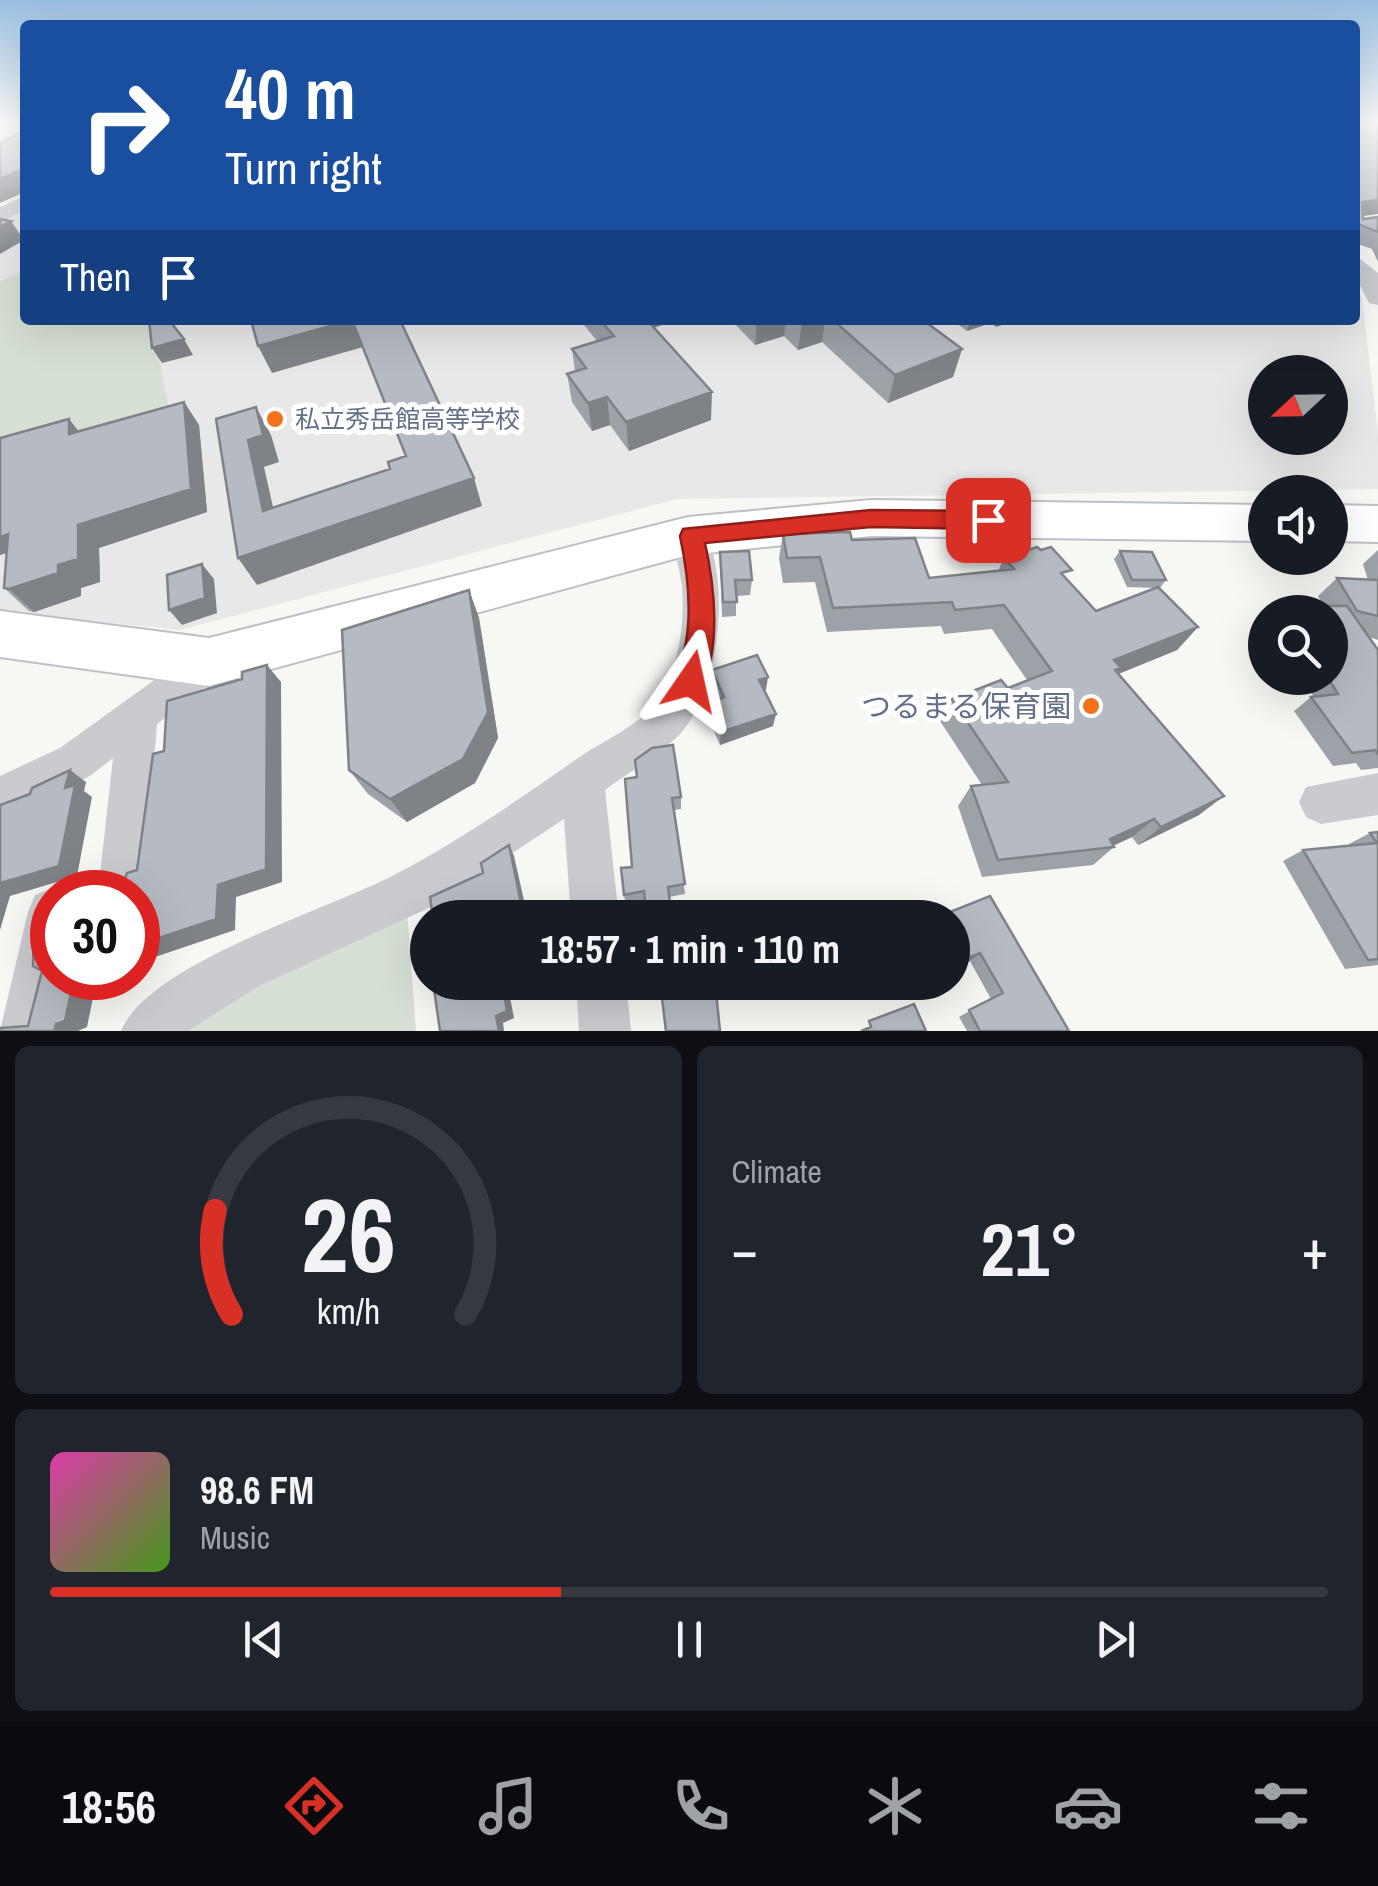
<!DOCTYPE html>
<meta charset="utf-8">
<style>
body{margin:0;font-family:"Archivo Narrow","Noto Sans JP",sans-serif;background:#20242c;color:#f1f3f6;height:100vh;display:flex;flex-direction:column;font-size:38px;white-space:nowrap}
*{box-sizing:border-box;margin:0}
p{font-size:32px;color:#9ea1a6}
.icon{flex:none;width:55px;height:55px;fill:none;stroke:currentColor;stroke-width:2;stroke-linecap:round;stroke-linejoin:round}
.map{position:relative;height:1031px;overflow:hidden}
.panel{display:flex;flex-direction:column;gap:15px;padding:15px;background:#0d0f14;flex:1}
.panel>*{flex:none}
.hud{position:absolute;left:20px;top:20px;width:1340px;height:305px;border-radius:10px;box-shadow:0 10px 40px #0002;background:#1a4fa0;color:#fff;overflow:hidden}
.needle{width:65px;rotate:248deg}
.tools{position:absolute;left:1248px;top:355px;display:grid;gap:20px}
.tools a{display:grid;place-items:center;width:100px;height:100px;border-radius:50%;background:#171b24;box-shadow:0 10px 40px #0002;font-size:50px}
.speed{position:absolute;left:30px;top:870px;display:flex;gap:20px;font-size:50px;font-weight:700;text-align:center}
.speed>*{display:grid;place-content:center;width:130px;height:130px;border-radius:50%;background:#171b24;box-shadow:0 10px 40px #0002;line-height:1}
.speed .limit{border:15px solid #d22;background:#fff;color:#111}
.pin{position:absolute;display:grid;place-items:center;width:85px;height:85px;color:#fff;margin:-42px;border-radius:20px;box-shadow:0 5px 15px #0006}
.me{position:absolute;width:110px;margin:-55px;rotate:11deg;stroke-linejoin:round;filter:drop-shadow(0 0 8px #0008)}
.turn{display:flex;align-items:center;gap:35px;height:210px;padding:0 40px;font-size:45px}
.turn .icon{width:130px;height:130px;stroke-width:2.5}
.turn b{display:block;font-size:70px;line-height:85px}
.then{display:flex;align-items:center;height:95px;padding:0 40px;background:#0003;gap:20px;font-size:38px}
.big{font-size:75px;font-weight:800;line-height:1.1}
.panel .tile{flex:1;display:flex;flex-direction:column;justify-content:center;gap:15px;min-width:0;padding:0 35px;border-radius:15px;background:#20242c}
.panel .dial{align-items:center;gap:0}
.dial svg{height:260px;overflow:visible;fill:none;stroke:#363941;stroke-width:7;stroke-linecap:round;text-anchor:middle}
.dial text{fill:#f1f3f6;stroke:none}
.song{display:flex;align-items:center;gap:30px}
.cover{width:120px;height:120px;border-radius:15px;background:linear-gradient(135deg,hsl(320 70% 55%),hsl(100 70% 35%))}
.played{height:10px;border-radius:5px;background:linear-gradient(90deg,#d93025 40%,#363941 40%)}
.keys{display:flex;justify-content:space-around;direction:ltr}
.heat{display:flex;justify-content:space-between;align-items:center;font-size:55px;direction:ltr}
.panel .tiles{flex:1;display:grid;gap:15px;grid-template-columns:1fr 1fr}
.tile:last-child{grid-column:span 2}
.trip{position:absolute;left:410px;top:900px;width:560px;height:100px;border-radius:50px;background:#171b24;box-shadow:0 10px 40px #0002;font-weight:800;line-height:100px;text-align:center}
.tab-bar{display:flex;height:160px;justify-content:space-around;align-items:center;background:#090b0e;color:#9ea1a6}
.tab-bar .icon{width:70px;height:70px}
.tab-bar .on{color:#d93025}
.tab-bar b{font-size:45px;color:#f1f3f6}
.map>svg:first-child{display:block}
.built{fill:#e7e8e7;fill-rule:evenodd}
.green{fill:#d7e0d4}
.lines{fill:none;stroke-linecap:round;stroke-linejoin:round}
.secondary-casing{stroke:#bdc0c6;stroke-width:4}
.street{fill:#c9cbcf;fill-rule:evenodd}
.secondary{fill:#fff;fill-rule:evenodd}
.wall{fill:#9da1a8}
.shaded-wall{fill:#7f8388}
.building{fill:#b6bbc3;stroke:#7f8388;stroke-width:2.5}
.route{fill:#d93025;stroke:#8d1f18;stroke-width:2.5}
.poi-dot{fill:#f37117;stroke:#fff;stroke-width:4}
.labels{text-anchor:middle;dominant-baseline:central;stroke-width:10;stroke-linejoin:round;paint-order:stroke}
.poi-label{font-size:25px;fill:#637188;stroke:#fff;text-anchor:start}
.near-poi-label{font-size:30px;fill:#637188;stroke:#fff;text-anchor:end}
</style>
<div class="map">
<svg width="1378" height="1031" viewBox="0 0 1378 1031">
<rect width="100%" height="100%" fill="#f7f7f4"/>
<path class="built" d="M25,207v113h1330v-38l7,16 16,136v55l-701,10 -497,131 -180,-18v-391zM1265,372h65v66h-65z"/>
<path class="green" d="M25,272v48h126l18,89 -169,47v-175z
M407,909l9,122h-267z"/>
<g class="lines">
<defs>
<path id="secondary" d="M871,500l394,5v36l-394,-5 -183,19 -479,131 -209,-29v-46l209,27 479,-121z
M1330,505l48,1v36l-48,-1z"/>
</defs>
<use href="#secondary" class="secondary-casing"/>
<path class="street" d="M25,196v14l-25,12v-15z
M1355,255l23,18v32l-9,-2 -14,-27z
M691,523l12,4c28,52 18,163 -23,207 -20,21 -51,38 -75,56l14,128h-48l-7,-99 -133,88 -172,79 -71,45h-67c28,-68 207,-121 273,-156 65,-34 127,-77 187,-119 22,-15 59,-31 74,-53 24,-33 30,-77 27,-117 -2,-18 -12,-43 -3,-59z
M209,645l13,5 6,12 -6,12 -65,50 -13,168 -6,17v-17h-40l15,-134 -23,18 -90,43v-43l60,-28 136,-98z
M1378,773v42l-57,9 -15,-7 -7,-15 7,-15z
M52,888l10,4h-10v86h9l-13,53h-48l28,-119 7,-17z
M576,982h50l5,49h-52z"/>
<use href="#secondary" class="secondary"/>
</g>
<path class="wall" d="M1355,122l8,97 15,-2v45l-6,-13 -17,-6z
M580,320h97l-23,8 57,92 -82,31 -19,-26 -18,6 -20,-29 -5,-28 8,-3 -3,-22 25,-8z
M731,320h192l39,29 -9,28 -65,26 -66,-61 -24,8 -14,-14 -29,9z
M952,320h63l-19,7 -6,-4 -23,8z
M184,402l15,23 8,87 -108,36 1,34 -19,6v8l-47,16 -5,-1 -25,-23 2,-35 -6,2v-117l79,-6z
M783,534l69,6 77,38 69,-7 6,-13 62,21 30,32 61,-23 -30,-1 -13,-28 6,-8 46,29 -6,8 38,39 -21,23 -59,24 81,141 -61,30 -6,-8 -19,9 1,1 -21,18 -111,12 -24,-71 13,-20 11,-1 -42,-64 12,-22 56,-11 19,-8 -35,-51 -48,5 -3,-8 -114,6 -12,-50 -32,1 -4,-25z
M1378,550v90l-9,-3 9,13v118l-17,2 -5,-7 -23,3 -39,-55 17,-14h3l-12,-19h28v-66h-46l6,-6h33l-5,-10 19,-18 31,2 -5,-16z
M720,552l32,28 -2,15 -14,1v20l-14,1z
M469,590l10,28 19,120 -23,45 -68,39 -39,-28 -19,-24z
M712,670l54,20h-2l9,36 -53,19 -13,-30v-12l11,-4 -7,-16z
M637,777l44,20v12l-7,1 11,84 -59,11 -2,-10 8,-28z
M1378,832v133l-33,4 -62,-108 20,-11 47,-5 -1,-1 21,-11z
M990,896l79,135h-102l-8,-14 32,-18 -21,-38 -18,7v-50z
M630,982h85l-54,5 -28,5z"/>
<path class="shaded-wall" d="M25,168v24l-25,11v-24z
M1378,200v14l-23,3 7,-15z
M11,221l13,19 -24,14v-27z
M352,320l11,27 -91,26 -14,-27z
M635,320h42l-41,13z
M757,320h29l-2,16 -29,9z
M807,320h18l-3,22 -24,8 4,-28z
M971,320h21l-2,3 -23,8z
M998,320h17l-19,7z
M184,339l9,16 -31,8 -10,-15z
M962,349l-9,28 -65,26 7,-28z
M712,392l-1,28 -82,31 -3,-29z
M607,397l3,28 -18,6 -4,-28z
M184,402l15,23 8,87 -108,36 1,34 -19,6v8l-47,16 -25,-23 49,-24 20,-40z
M256,407l15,28 8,27 -15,5 16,71 -17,-27 -15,-71z
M69,419l19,24 -19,-9z
M474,478l8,28 -225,79 -19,-27z
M0,530l8,4 2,18 -10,3z
M202,564l12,15 3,34 -35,12 -13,-15z
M469,590l10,28 19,120 -23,45 -68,39 -17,-23z
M1198,627l-21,23 -61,25 -2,-15z
M267,665l14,17 1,200 -46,15 -1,33 -80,27 -17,-9v-3z
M768,677l-2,13 -8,2 1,-12z
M776,714l-3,12 -53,19 1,-13z
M70,770l16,12 -2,9 8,6 -15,79 -67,20 -10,34v-47l65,-95z
M1224,796l-25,19 -61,30 23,-18z
M1154,819l-22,18 -24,11 2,-9z
M509,845l5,11 14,62h-16z
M112,884l16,8h-16z
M980,953l-10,8 -18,7v-4z
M74,978h23l-10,49 -9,4h-24z
M502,982h5l7,36 -11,5 1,8h-5l-3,-15z"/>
<path class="building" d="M1355,122h23v78l-16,2 1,17 15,-2v15l-23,-9z
M25,129v39l-25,11v-35z
M0,219l11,2 -11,6z
M149,320h20l15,19 -32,9z
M251,320h149l74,158 -236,80 -22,-139 40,-12 7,28 -15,5 15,71 127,-42 -2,-7 18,-6 -54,-136 -94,26z
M600,320h47l65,72 -86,30 -19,-25 -19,6 -21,-29 19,-6 -14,-19 42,-13z
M833,320h90l39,29 -67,26z
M184,402l7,87 -113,36v34l-20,6v8l-49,16 -5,-1 4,-54 -8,3v-99l69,-19v15z
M850,532l2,8 63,-2 14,40 85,-9 -10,-11 33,-11 4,3 10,-3 21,23 -11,3 35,38 62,-24 40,40 -84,33 7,8 -6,2 109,126 -63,31 -7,-8 -44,20 4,8 -116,13 -27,-74 37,-4 -56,-83 49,-19 7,8 44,-17 -48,-66 -49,5 -3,-8 -119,6 -13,-51 -33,1 -4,-24z
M749,551l3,29h-17l2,22h-14l-3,-50z
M1120,551l32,1 14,28h-34z
M202,564l3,34 -36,12 -2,-35z
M1337,578l41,2v36l-21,-5z
M469,590l19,122 -25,47 -73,40 -41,-29 -7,-140z
M1290,606h57l31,44v104l-3,-4 -23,3 -41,-56 27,-3 -10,-16h2v-66h-36z
M757,655l11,22 -9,3 17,34 -55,18 -14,-29 17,-6 -12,-27z
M267,665l-1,204 -48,16 -2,34 -78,26v-53h-18l7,-19 10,-3 16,-116 11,-3 3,-50 75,-22v-7z
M673,745l8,52 -9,1 13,86 -17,3 4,31h-25l-3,-27 -20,4 -3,-27 11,-1 -7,-88 12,-2 -2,-17 17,-12z
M70,770l-5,18 10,-3 -16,81 -59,17v-78l30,-11 2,-6z
M1378,832v127l-10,1 -65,-110 74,-7 -7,-10z
M509,845l14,68 -11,5h-79l-3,-21 53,-24 -2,-10z
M106,884h6v8h-7z
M990,896l79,135h-89l-11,-21 34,-17 -23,-40 -28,11v-46h-17z
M52,919v59h22l-9,43 -9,3 -2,7h-54v-3l28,-2 14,-55 -9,-5 1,-42z
M433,982h69l5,29 -11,5 3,15h-59z
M660,982h55l5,49h-54z
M914,1004l12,27h-65l10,-4 -2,-6z"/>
<linearGradient id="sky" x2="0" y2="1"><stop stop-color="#9bbfe1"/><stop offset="0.46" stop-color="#fbfbfa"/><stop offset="1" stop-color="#fbfbfa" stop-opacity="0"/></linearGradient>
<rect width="1378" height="266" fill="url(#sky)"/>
<path class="route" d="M871,510l117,1 12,9 -12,9 -117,-2 -166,16c10,45 16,104 -4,146l-10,4 -10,-4c-6,-14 2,-32 5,-47 6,-34 1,-73 -6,-106l3,-7z"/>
<g class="poi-dot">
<circle cx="275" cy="419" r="10"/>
<circle cx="1091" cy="706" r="10"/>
</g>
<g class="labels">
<g class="poi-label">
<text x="295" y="419">私立秀岳館高等学校</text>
</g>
<g class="near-poi-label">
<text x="1071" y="706">つるまる保育園</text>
</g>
</g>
</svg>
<div class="tools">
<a><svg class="needle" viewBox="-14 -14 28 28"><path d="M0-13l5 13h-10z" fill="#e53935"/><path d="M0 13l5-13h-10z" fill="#9ea1a6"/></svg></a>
<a><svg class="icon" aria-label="sound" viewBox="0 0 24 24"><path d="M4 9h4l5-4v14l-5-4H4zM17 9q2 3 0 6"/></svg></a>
<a><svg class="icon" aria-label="search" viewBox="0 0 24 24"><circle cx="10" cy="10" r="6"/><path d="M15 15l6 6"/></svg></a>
</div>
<div class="speed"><div class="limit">30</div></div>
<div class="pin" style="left:988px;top:520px;background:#d93025"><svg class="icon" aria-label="arrive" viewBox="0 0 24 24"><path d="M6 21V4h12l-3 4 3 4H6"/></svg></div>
<svg class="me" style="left:691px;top:681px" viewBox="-20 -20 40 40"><path d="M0-17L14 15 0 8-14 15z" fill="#d93025" stroke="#fff" stroke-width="4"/></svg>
<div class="trip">18:57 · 1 min · 110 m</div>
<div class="hud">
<div class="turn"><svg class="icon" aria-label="right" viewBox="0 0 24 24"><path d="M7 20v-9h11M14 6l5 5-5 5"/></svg><div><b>40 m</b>Turn right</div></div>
<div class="then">Then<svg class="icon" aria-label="arrive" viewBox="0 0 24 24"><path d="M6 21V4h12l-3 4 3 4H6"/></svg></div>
</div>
</div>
<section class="panel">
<div class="tiles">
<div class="tile dial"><svg viewBox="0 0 100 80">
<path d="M14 69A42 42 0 1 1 86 69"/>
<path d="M14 69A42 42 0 0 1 9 37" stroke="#d93025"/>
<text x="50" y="56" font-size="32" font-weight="700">26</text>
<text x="50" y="72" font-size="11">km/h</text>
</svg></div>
<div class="tile"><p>Climate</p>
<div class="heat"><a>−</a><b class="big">21°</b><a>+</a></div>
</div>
<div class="tile">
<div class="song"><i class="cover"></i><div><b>98.6 FM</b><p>Music</p></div></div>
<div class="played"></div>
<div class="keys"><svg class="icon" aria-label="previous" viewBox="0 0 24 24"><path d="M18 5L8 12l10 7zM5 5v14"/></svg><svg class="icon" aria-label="pause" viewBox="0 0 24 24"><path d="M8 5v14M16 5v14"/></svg><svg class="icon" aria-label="next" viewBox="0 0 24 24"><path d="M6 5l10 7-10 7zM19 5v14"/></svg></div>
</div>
</div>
</section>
<nav class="tab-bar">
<b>18:56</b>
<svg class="icon on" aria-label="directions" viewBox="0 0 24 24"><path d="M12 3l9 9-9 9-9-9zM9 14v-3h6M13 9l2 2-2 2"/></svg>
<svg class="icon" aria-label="music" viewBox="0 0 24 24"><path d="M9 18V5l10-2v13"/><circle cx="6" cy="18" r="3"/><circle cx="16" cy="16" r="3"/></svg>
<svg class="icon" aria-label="phone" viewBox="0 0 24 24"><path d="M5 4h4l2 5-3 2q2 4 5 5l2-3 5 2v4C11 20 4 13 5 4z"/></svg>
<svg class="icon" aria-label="climate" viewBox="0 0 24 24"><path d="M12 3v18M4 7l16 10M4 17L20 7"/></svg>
<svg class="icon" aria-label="car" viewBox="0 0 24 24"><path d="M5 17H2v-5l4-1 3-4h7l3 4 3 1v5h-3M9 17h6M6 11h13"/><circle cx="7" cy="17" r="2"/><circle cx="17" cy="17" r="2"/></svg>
<svg class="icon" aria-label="filters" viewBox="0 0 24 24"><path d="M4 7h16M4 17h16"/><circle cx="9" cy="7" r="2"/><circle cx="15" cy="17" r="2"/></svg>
</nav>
